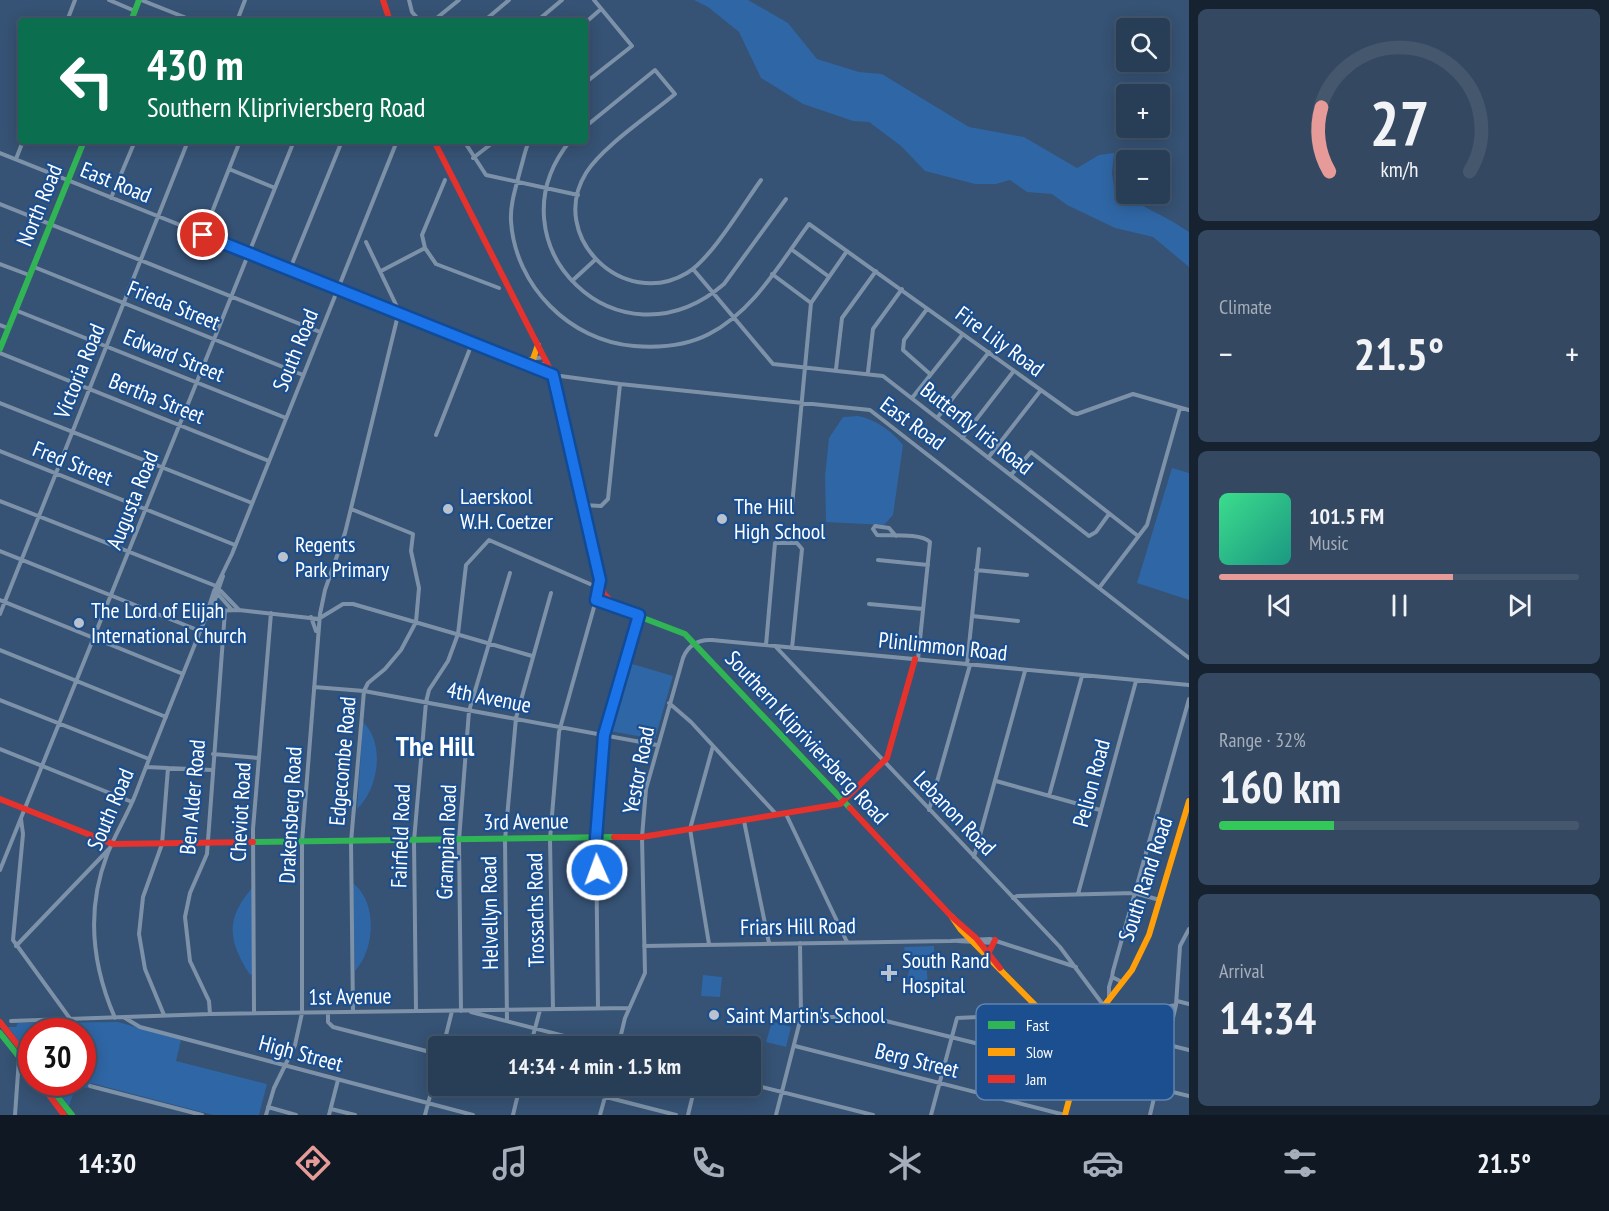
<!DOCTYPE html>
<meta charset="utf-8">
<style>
body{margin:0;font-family:"PT Sans Narrow",sans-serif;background:#344961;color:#f1f3f6;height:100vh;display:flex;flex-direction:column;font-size:22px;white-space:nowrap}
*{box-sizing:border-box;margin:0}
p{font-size:20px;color:#a5aeba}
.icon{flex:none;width:33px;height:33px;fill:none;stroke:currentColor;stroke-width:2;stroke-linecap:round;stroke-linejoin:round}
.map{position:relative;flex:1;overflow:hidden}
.side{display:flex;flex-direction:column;gap:9px;padding:9px;background:#162230;width:420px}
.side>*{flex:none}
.guide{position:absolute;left:18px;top:18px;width:570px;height:126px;border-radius:6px;box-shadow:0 3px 15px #0003,0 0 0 2px #44576d;background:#0b6e4f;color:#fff;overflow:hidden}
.controls{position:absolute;left:1116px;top:18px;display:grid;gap:12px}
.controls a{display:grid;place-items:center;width:54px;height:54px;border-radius:6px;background:#283e57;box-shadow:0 3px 15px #0003,0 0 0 2px #44576d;font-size:30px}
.speed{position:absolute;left:18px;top:1018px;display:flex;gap:12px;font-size:30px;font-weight:700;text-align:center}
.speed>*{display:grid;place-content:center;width:78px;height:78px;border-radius:50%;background:#283e57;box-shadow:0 3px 15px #0003,0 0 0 2px #44576d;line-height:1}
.speed .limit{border:9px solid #d22;background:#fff;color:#111}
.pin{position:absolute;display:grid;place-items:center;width:51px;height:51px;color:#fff;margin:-26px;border:3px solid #fff;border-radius:50%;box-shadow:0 2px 6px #0007}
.me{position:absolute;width:66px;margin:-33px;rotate:358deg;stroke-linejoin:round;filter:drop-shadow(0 0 4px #0008)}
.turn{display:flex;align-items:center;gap:21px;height:126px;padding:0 30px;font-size:27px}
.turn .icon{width:78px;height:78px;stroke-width:2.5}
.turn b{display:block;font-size:42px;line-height:51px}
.big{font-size:45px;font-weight:700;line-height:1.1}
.side .card{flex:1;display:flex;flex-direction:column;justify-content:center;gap:9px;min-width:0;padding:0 21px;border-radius:9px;background:#344961}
.side .dial{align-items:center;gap:0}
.dial svg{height:156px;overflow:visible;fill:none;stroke:#44576d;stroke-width:7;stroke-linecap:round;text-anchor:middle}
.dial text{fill:#f1f3f6;stroke:none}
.song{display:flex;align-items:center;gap:18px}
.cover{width:72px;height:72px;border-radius:9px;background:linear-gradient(135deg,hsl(150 70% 55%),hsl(170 70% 35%))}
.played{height:6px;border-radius:3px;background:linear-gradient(90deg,#e69b98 65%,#44576d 65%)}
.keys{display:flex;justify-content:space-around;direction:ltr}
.heat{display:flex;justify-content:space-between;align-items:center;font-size:33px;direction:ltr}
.charge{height:9px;border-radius:4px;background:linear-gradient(90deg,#34c759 32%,#44576d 0)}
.trip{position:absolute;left:428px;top:1036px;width:333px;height:60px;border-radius:6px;background:#283e57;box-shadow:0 3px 15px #0003,0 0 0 2px #44576d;font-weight:700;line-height:60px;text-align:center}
.menu{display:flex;height:96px;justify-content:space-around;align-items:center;background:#101923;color:#a5aeba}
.menu .icon{width:42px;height:42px}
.menu .active{color:#e69b98}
.menu b{font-size:27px;color:#f1f3f6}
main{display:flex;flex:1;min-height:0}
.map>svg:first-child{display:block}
.green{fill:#2f66a5}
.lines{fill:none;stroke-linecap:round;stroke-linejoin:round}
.street{stroke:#7d92a8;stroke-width:4}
.fast{stroke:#30b455;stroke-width:6}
.slow{stroke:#ff9f0a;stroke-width:6}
.jam{stroke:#e5322d;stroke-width:6}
.route-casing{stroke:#114b97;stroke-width:15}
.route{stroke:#1a73e8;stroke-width:10}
.poi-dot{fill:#b9c2ce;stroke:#1b4f8f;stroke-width:2}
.labels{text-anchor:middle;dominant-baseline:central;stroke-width:4.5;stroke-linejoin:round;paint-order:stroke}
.street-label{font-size:22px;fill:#fff;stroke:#1b4f8f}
.poi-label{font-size:22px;fill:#fff;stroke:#1b4f8f;text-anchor:start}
.district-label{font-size:28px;font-weight:bold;fill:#fff;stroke:#1b4f8f}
.key{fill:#1b4f8f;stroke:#5f84b1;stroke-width:1.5}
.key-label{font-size:16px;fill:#fff}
</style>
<main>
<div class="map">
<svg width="1189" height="1115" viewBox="0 0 1189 1115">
<rect width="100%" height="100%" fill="#365274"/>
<path class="green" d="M694,0h54l40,23 29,36 42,13 23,2 87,53 55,10 53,31 22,-13 15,-2 -2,20 2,15c24,18 51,27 75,44v35l-36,-30 -38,-9 -48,-23 -15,-11 -25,-2 -17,-12 -14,4h-21l-50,-13 -24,-25 -32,-24 -16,-1 -50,-17 -42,-26 -22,-46 -31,-25z
M858,416c17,3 35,16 45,29l-10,70 -9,10 -58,-3 -1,-46 4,-38 14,-21z
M1172,468l17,5v127l-52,-17z
M629,663l44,13 -18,63 -46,-8z
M363,722c23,22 15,68 -6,87z
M353,883c25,20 22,66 2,88z
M252,888v86l-2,1c-22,-34 -25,-56 2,-87z
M934,946v15l-8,2 2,20h-4l-1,3h-17l3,-15 -5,-24z
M703,975l19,2 -2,20 -19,-1z
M118,1022l63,18 -5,21 91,23 -8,31h-46l-122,-32 -3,5 -12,-2 -7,20 -17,-23h30v-51h-50l-1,25 -23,-30h8l2,-4z
M772,1022l19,5 -5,20 -20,-5z"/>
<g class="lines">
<path class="street" d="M109,0l26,11
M141,0l53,21
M409,0l3,12 8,9
M67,21l8,-21
M237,21l8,-21
M433,21l26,-21
M484,21l25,-21
M537,21l25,-21
M585,23l16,-14
M585,83l47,-37 -38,-46
M585,127l70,-57 20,24c-25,21 -73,53 -89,79 -39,63 37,138 101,100 24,-14 56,-68 74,-93
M284,141l8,3
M464,141l22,34 92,20
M529,141c-4,9 -6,20 -9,30 -4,16 -10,33 -9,50 4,65 59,120 123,125 26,2 52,0 75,-12 45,-23 71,-71 100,-110l264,189 4,1 56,-20 56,16
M570,141c-83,102 48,234 154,143l62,-85
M0,153l528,211 7,2 13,-3
M473,158l22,-17
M16,159l7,-18
M229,169l46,19
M445,180l-23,55 3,13 11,16 63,24
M111,198l24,-57
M0,204l320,128
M203,235l37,-94
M791,249l37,27
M0,264l29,11
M34,267l269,108
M290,269l52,-128
M693,269l80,95 110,12 206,160 7,-4 13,-18
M381,271l44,-23
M772,274l39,29
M572,281l24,-22
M927,309l-23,31 -1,10 27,24
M15,310l271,108
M0,325l8,3
M0,353l269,108
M522,360l22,-3
M836,369l6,-51 34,-47
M868,372l5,-43 29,-40
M553,375l67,9 250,26 319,248
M912,398l51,-64
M0,403l252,100
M937,418l52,-66
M436,435l37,-94
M962,438l51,-66
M0,451l235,94
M988,458l53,-68
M1011,475l20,-23 107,84
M0,501l216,85 23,24
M583,505l18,1 7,-7 12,-115
M792,506l19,-203 36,-52
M351,509l62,25 -2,17 8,37 -3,34 -15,28 -16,19 -17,14 -4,8 -13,151 2,170
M896,536l-7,-8 -14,-2 -2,3 4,6c14,1 43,-2 53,7l-12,117
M0,551l200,80
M878,560l50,5
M976,570l51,5
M1099,588l48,-63 33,-117
M217,593l15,17
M0,600l183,74
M869,604l54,5
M211,611l28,-1 80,9
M0,614l188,-473
M972,616l46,5
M311,617l5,14
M320,618l23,-14h10l179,52
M206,619l5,-8 12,-35
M766,645l9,-102h22l5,6 -10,99
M776,647l284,300 44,59 13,8 9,1 50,-10
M0,650l166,67
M967,665l12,-116
M314,687l50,4 293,54
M0,700l149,59
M669,703l22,19 86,93
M0,749l132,53
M213,754l45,4
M146,767l66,3
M996,781l104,29
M1049,796l33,-120
M929,810l41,-145
M786,814l61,128
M21,819l2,15 -10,106 58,80
M744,821l25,122
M974,857l51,-186
M0,870l294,-729
M1078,894l58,-213
M1013,898l4,-2 117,-3 26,7
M957,941l37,2
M709,944l-19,-115 23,-83
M16,946l93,-97
M644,946l307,-5 39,-2 86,28
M1122,982l-10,-5 1,-6 76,-272
M1109,999v-12l3,-10
M1177,1001l12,3
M598,1008l-2,-170 8,-103 35,-120
M553,1009l-3,-170 9,-107 37,-132
M416,1011l-2,-170 12,-139 3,-12 19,-29 10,-27 8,-69 23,-25 101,44
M461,1011l-2,-171 10,-129 41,-138
M328,1012v10l5,5 105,27
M471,1012l136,35
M254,1013l-1,-184 18,-216
M210,1014l-1,-13 -19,-40 -5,-44 5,-24 17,-39 18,-243
M164,1015l-19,-46 -6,-35 4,-37 19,-53 6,-76
M801,1017h69l319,79
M115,1018c-23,-53 -29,-108 -8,-163 8,-21 21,-41 29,-62 22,-58 46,-116 69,-174l9,-28 18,-37 165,-413
M125,1018l15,9 333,88
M11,1021l199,-7 419,-6
M507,1021l-2,-181 11,-122 35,-125
M1090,1025l99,25
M795,1046l270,69
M443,1047l9,-36
M530,1047l10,-37
M618,1047l7,-29 20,-45 -3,-136 4,-48 37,-131c5,-13 16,-19 29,-18l477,45
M750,1084l123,31
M90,1086l112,29
M563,1086l113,29
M268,1107l28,8
M331,1109l24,6
M15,1115l4,-56
M266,1115l8,-27 21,-43 7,-32v-171l18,-228 5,-24 20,-57 54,-222 -33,-69
M329,1115l9,-35
M425,1115l13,-49
M513,1115l7,-29
M600,1115l8,-29
M688,1115l7,-29
M776,1115l25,-98 -1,-74
M931,1115l26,-97 87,-4
M1150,1115l26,-110 4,-59 9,-17"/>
<path class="fast" d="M131,21l8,-21
M0,349l84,-208
M535,366l18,9
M600,580l-4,20 89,34 165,174
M253,842l361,-5
M0,1033l32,40
M47,1083l25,32"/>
<path class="slow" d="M533,359l5,-14
M952,917l9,13 83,84 45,11
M1065,1115l24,-90 43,-55 17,-35 40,-134"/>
<path class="jam" d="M383,0l7,21
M434,141l119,234 44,193 7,26 10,10
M0,799l113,45 140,-2
M850,808l102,109 24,21 24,30
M614,837h28l198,-33 47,-46 28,-99
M989,952l6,-12
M0,1022l32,41
M40,1083l24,32"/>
</g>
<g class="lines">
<defs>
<path id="route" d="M203,235l350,140 47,205 -4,20 43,15 -35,120 -8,103 1,32"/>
</defs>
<use href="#route" class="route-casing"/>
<use href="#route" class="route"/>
</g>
<g class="poi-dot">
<circle cx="448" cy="509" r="6"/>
<circle cx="722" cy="519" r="6"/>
<circle cx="283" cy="557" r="6"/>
<circle cx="79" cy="623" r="6"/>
<path d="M886 964h6v6h6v6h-6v6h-6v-6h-6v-6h6z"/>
<circle cx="714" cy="1015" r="6"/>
</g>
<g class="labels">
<g class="street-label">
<text transform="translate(116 182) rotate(22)">East Road</text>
<text transform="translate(39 205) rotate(-68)">North Road</text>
<text transform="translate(174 305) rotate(22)">Frieda Street</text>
<text transform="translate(1000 341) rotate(36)">Fire Lily Road</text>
<text transform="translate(295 350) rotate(-68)">South Road</text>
<text transform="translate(174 355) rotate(22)">Edward Street</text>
<text transform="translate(79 371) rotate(-68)">Victoria Road</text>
<text transform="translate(157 398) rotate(22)">Bertha Street</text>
<text transform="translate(913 423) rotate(36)">East Road</text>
<text transform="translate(977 428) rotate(38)">Butterfly Iris Road</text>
<text transform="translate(73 463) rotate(22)">Fred Street</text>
<text transform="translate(132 500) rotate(-68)">Augusta Road</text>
<text transform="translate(943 646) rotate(6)">Plinlimmon Road</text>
<text transform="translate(489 697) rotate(11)">4th Avenue</text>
<text transform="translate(807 737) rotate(47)">Southern Klipriviersberg Road</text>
<text transform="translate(342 761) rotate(-85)">Edgecombe Road</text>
<text transform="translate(638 770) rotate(-79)">Yestor Road</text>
<text transform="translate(1091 783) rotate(-75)">Pelion Road</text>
<text transform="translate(192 797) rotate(-85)">Ben Alder Road</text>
<text transform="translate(110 809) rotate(-67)">South Road</text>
<text transform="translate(240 812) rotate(-87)">Cheviot Road</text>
<text transform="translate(955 813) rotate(46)">Lebanon Road</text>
<text transform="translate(290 815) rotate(-87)">Drakensberg Road</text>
<text transform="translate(526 821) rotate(-1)">3rd Avenue</text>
<text transform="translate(400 836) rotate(-88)">Fairfield Road</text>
<text transform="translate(446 842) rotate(-88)">Grampian Road</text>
<text transform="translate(1145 879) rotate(-72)">South Rand Road</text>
<text transform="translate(535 910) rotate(-91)">Trossachs Road</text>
<text transform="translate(489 913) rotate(-91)">Helvellyn Road</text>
<text transform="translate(798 926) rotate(-1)">Friars Hill Road</text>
<text transform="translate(350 996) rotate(-1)">1st Avenue</text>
<text transform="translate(301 1053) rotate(15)">High Street</text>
<text transform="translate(917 1060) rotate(14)">Berg Street</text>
</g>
<g class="poi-label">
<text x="460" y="496">Laerskool<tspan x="460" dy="25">W.H. Coetzer</tspan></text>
<text x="734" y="506">The Hill<tspan x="734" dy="25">High School</tspan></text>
<text x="295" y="544">Regents<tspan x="295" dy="25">Park Primary</tspan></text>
<text x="91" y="610">The Lord of Elijah<tspan x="91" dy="25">International Church</tspan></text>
<text x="902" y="960">South Rand<tspan x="902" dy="25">Hospital</tspan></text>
<text x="726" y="1015">Saint Martin's School</text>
</g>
<g class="district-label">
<text x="435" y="745">The Hill</text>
</g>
</g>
<rect x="976" y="1004" width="198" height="96" rx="9" class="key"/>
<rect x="988" y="1021" width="27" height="8" fill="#30b455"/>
<rect x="988" y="1048" width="27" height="8" fill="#ff9f0a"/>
<rect x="988" y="1075" width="27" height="8" fill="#e5322d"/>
<g class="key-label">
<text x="1026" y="1031">Fast</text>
<text x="1026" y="1058">Slow</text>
<text x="1026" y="1085">Jam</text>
</g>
</svg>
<div class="controls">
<a><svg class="icon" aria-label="search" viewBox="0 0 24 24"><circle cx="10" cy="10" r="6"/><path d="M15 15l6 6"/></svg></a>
<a>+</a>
<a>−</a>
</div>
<div class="speed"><div class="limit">30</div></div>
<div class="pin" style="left:203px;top:235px;background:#d93025"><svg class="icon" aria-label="arrive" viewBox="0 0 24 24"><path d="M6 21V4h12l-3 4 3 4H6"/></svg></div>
<svg class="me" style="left:597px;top:870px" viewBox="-20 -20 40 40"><circle r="17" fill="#1a73e8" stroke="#fff" stroke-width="3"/><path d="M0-11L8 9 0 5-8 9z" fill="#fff"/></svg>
<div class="trip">14:34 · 4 min · 1.5 km</div>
<div class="guide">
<div class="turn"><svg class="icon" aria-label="left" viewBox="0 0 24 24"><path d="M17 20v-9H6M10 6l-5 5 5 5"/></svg><div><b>430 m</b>Southern Klipriviersberg Road</div></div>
</div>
</div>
<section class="side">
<div class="card dial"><svg viewBox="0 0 100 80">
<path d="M14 69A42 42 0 1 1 86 69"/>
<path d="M14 69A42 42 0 0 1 10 36" stroke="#e69b98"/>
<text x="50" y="56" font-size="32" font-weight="700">27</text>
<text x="50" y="72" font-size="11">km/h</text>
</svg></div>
<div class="card"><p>Climate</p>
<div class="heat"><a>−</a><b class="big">21.5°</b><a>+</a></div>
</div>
<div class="card">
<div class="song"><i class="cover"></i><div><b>101.5 FM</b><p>Music</p></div></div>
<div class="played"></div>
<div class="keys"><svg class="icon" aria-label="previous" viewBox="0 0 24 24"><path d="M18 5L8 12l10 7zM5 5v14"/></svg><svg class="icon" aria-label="pause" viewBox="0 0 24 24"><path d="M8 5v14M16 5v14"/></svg><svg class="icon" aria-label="next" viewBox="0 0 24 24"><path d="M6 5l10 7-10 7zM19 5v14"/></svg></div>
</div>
<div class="card"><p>Range · 32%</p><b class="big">160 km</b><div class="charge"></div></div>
<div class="card"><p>Arrival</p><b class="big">14:34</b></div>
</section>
</main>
<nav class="menu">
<b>14:30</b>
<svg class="icon active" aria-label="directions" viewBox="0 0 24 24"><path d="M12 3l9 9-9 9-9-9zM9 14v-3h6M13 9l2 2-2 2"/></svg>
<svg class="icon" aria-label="music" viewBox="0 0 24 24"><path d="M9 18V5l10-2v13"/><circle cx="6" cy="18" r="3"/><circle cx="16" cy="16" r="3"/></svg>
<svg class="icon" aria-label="phone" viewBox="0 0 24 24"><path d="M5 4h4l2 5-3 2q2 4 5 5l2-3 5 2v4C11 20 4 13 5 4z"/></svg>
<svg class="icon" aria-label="climate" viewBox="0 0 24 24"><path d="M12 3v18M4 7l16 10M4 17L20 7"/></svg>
<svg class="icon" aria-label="car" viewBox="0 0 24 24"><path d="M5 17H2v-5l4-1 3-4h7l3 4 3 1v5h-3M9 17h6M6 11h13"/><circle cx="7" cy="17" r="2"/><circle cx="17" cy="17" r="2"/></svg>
<svg class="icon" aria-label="filters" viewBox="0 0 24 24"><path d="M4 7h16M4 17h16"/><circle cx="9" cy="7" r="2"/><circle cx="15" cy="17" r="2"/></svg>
<b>21.5°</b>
</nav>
